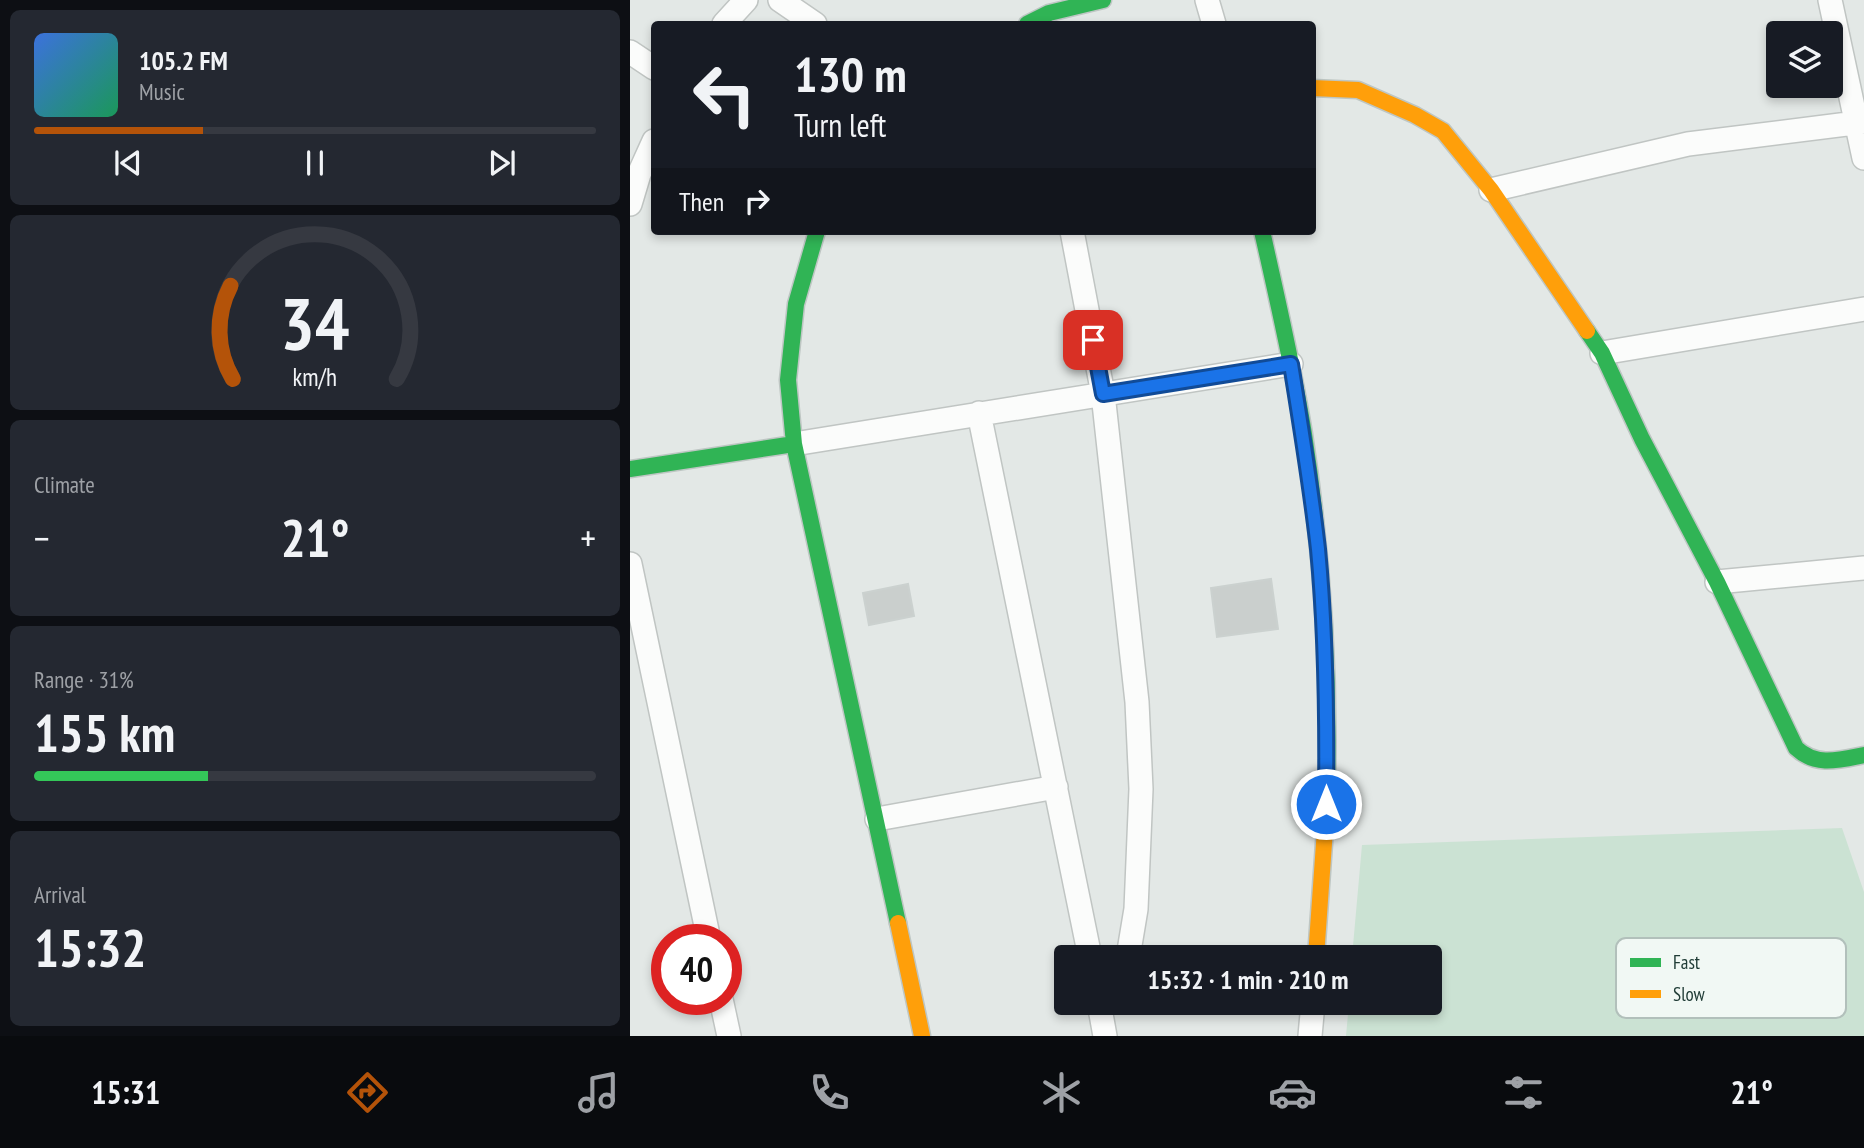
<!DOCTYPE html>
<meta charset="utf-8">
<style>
body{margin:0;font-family:"PT Sans Narrow",sans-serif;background:#242831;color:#f1f3f6;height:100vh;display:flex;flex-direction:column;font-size:26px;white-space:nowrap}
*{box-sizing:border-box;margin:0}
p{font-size:23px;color:#9ea1a6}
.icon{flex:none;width:38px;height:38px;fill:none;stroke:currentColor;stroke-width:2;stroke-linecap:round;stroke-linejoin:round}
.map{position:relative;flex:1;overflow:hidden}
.panel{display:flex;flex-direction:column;gap:10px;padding:10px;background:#0d0f14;width:630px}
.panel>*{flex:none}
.hud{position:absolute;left:21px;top:21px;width:665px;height:214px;border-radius:7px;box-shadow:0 4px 10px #0003;background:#171b24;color:#f1f3f6;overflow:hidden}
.fabs{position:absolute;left:1136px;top:21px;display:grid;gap:14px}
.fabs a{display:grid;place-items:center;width:77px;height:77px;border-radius:7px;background:#171b24;box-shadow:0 4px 10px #0003;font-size:35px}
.speed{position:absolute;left:21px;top:924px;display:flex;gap:14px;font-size:35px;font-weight:700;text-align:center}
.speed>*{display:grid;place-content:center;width:91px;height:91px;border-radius:50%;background:#171b24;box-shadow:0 4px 10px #0003;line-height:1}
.speed .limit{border:10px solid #d22;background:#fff;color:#111}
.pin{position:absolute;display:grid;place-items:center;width:60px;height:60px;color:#fff;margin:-30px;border-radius:14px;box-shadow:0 4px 10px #0006}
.me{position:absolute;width:77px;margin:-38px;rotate:0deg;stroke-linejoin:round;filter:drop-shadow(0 0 5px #0008)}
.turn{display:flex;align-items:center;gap:24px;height:147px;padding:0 28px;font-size:32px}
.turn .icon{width:91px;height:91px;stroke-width:2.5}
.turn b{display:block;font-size:49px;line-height:60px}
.then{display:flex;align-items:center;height:66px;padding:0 28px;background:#0003;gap:14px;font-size:26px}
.big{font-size:52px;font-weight:700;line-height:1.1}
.panel .card{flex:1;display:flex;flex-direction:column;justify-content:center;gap:10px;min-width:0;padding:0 24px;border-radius:10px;background:#242831}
.panel .dial{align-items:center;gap:0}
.dial svg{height:182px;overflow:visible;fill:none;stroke:#363941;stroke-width:7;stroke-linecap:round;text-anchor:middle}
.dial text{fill:#f1f3f6;stroke:none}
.song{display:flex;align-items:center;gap:21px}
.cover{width:84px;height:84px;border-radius:10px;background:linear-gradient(135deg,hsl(220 70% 55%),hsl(150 70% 35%))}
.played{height:7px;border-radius:4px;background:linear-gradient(90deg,#b45309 30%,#363941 30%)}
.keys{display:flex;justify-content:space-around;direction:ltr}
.heat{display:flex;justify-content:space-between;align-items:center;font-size:38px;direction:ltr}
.charge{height:10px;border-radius:5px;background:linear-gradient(90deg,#34c759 31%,#363941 0)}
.trip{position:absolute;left:424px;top:945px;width:388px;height:70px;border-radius:7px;background:#171b24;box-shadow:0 4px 10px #0003;font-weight:700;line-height:70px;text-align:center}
.dock{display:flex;height:112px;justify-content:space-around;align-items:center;background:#090b0e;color:#9ea1a6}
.dock .icon{width:49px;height:49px}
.dock .on{color:#b45309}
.dock b{font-size:32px;color:#f1f3f6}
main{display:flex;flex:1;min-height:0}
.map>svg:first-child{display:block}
.green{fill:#cbe2d3}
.building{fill:#cacfcd;stroke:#cbd1cf;stroke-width:2}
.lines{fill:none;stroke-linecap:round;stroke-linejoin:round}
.street-casing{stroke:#c0c5c3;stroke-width:26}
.fast-casing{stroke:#bec6c3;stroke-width:19}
.slow-casing{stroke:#bec6c3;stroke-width:19}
.street{stroke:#fbfcfb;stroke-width:23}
.fast{stroke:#30b455;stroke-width:16}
.slow{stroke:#ff9f0a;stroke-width:16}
.route-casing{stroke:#114b97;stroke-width:18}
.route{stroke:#1a73e8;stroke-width:12}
.key{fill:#f1f8f4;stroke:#b2c0bb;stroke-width:2}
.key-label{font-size:19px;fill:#203c36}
</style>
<main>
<section class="panel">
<div class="card">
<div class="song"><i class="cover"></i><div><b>105.2 FM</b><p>Music</p></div></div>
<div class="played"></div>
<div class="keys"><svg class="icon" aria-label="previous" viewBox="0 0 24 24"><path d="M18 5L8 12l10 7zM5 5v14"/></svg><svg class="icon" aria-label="pause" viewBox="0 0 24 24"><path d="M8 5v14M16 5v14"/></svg><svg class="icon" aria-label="next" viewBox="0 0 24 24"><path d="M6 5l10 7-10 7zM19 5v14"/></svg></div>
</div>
<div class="card dial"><svg viewBox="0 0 100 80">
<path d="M14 69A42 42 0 1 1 86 69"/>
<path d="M14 69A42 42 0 0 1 13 28" stroke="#b45309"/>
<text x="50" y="56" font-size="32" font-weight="700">34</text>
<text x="50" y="72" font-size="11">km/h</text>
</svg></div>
<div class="card"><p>Climate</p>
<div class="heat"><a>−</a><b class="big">21°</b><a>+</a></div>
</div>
<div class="card"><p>Range · 31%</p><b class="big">155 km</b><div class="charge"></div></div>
<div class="card"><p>Arrival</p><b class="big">15:32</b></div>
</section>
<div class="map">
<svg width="1234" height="1036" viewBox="0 0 1234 1036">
<rect width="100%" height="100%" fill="#e3e8e6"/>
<path class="green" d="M1212,828l22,64v144h-518l3,-33h81v-46h-78l10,-112z"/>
<path class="building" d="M641,579l7,50 -61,8 -6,-49z
M278,584l6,32 -45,9 -6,-32z"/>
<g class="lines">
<defs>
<path id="street" d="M150,0l35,24
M577,0l7,24
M1200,0l34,158
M94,24l22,-24
M0,52l24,16
M861,190l197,-46 176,-22
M0,204l9,-30 15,-33
M442,231l31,163 34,308 4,87 -5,120 -8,48
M972,353l262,-44
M349,413l111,544
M164,444l497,-80
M0,564l79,376
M1087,582l147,-14
M247,819l179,-32
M91,999l8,37
M469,1003l6,33
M680,1036l3,-33"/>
<path id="fast" d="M397,24l22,-11 54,-13
M187,231l-21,73 -8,76 6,64 104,479
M632,231c15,67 31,135 42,203 19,125 27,254 22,381
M957,331l15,22 40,86 75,143 79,166c20,19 43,12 68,7
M0,469l164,-25"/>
<path id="slow" d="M682,88l46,2 57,25 28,16 48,59 96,141
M268,923l24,113
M686,957l10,-142"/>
</defs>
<use href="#street" class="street-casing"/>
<use href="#fast" class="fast-casing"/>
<use href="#slow" class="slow-casing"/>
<use href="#street" class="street"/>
<use href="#fast" class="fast"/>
<use href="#slow" class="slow"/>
</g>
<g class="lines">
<defs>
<path id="route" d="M463,340l10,54 188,-30c10,62 20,123 27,185 8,84 9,170 8,255"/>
</defs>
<use href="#route" class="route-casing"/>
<use href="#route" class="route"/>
</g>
<rect x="986" y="938" width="230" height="80" rx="10" class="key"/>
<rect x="1000" y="958" width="31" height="9" fill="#30b455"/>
<rect x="1000" y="990" width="31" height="8" fill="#ff9f0a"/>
<g class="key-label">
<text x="1043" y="969">Fast</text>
<text x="1043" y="1001">Slow</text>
</g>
</svg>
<div class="fabs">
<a><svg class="icon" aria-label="layers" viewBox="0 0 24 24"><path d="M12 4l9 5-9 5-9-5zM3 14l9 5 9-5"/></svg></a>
</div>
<div class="speed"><div class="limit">40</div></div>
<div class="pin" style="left:463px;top:340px;background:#d93025"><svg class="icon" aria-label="arrive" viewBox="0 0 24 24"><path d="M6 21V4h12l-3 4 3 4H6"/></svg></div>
<svg class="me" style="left:696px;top:804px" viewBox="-20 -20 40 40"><circle r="17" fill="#1a73e8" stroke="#fff" stroke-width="3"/><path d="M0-11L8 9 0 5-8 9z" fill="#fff"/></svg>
<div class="trip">15:32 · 1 min · 210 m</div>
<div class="hud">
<div class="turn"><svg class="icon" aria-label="left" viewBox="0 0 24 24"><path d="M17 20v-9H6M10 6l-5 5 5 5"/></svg><div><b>130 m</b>Turn left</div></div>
<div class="then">Then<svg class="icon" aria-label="right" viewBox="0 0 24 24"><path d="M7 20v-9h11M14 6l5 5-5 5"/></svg></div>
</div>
</div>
</main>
<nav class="dock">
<b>15:31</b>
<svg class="icon on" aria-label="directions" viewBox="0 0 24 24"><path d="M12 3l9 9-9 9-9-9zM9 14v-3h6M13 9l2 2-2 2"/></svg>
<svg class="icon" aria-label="music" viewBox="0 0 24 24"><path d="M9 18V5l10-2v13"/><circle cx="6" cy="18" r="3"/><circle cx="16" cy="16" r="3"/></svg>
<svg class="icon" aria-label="phone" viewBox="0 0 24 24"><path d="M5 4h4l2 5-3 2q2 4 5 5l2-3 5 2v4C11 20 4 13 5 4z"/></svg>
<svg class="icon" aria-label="climate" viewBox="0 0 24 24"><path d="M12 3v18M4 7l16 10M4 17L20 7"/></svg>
<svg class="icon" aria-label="car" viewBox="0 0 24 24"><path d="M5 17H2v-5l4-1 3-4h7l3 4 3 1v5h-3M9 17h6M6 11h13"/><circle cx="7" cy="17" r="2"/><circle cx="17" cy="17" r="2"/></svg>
<svg class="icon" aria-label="filters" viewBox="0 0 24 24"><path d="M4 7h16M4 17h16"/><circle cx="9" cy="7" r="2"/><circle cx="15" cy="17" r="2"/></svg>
<b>21°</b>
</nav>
